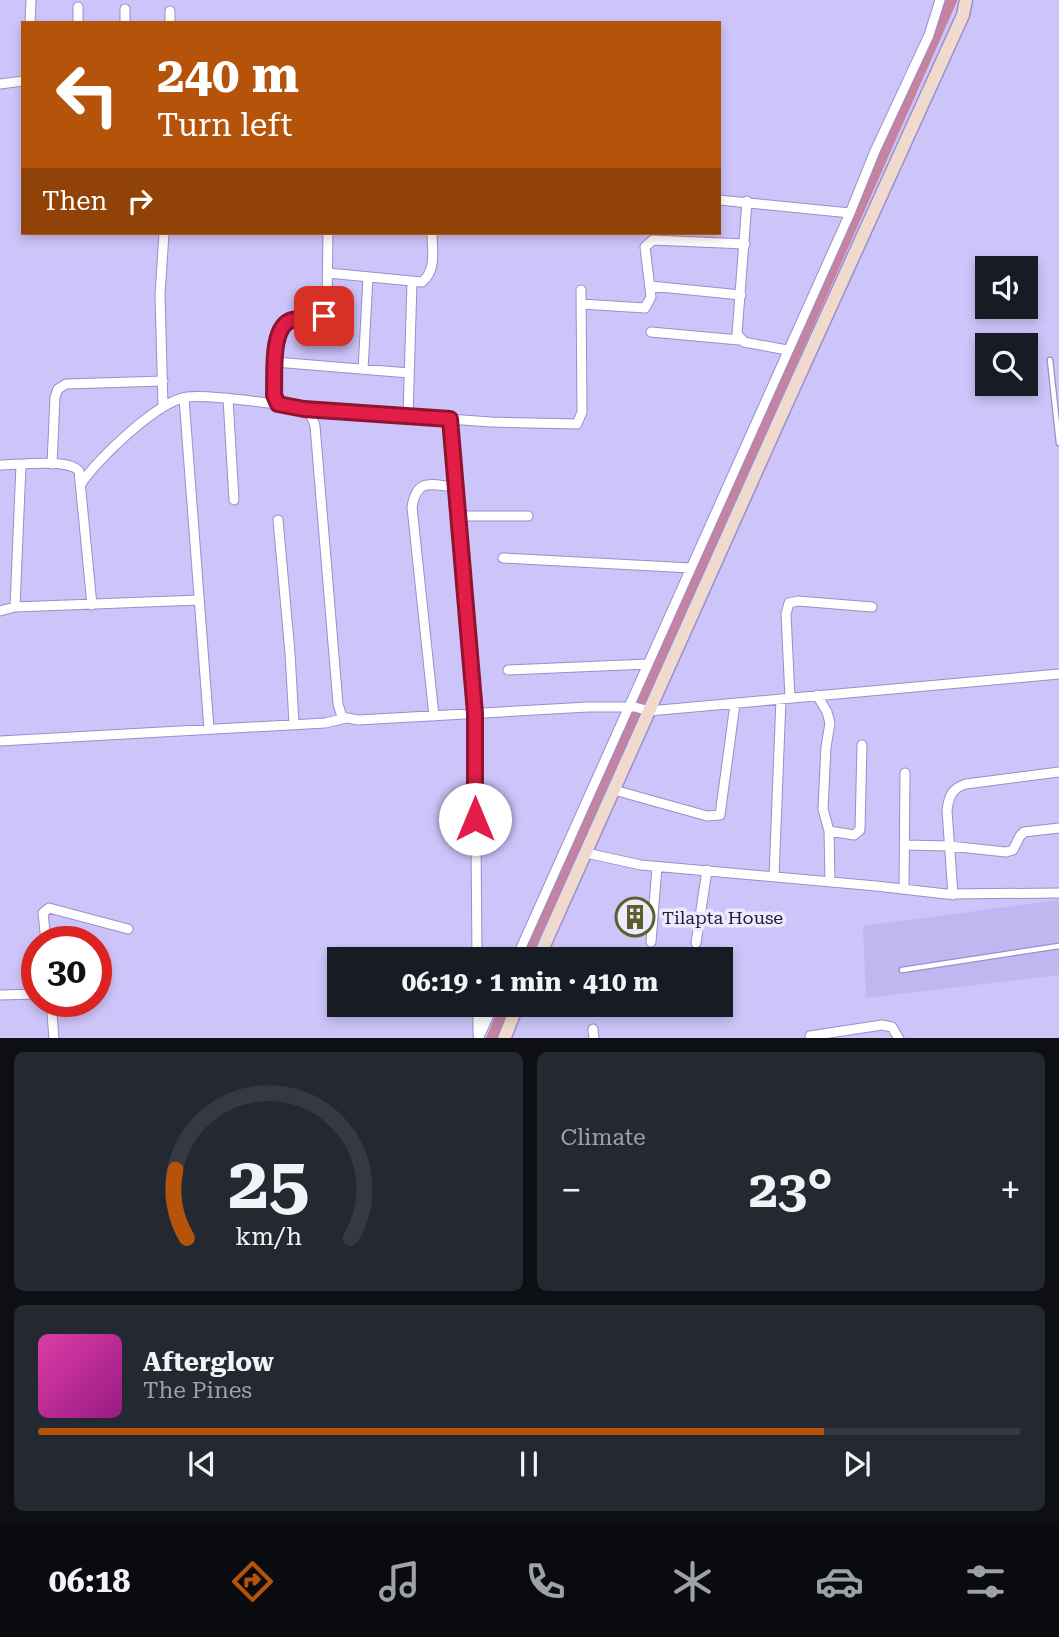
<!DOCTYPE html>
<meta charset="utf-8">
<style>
body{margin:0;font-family:"Roboto Serif",serif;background:#242831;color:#f1f3f6;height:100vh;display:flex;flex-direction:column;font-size:26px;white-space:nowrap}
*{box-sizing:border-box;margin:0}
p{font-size:23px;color:#9ea1a6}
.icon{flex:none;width:38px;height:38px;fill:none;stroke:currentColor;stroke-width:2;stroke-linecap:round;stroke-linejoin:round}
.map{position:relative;height:1038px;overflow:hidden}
.drawer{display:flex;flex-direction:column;gap:14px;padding:14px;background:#0d0f14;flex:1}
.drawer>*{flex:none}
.guide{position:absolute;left:21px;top:21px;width:700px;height:214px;border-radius:0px;box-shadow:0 4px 10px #0003;background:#b45309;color:#fff;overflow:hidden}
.controls{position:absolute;left:975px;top:256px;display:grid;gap:14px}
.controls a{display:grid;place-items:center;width:63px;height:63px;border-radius:0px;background:#171b24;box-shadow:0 4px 10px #0003;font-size:35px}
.speed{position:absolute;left:21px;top:926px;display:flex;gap:14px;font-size:35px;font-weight:700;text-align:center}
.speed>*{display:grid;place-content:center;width:91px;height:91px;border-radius:50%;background:#171b24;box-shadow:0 4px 10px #0003;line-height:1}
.speed .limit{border:10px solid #d22;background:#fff;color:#111}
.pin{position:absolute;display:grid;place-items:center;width:60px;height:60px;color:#fff;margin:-30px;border-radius:14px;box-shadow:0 4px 10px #0006}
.me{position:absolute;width:77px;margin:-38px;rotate:0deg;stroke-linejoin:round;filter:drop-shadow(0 0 5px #0008)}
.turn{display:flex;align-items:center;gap:24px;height:147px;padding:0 21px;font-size:32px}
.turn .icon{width:91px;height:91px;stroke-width:2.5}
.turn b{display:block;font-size:49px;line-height:60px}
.then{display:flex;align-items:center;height:66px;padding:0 21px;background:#0003;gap:14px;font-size:26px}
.big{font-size:52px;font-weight:700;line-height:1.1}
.drawer .widget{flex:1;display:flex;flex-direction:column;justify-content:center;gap:10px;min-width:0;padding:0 24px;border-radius:10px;background:#242831}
.drawer .dial{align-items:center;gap:0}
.dial svg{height:182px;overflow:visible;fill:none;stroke:#363941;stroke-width:7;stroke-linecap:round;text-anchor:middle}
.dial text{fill:#f1f3f6;stroke:none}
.song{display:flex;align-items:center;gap:21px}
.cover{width:84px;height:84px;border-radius:10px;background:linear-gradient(135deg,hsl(320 70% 55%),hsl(310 70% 35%))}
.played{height:7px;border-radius:4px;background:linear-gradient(90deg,#b45309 80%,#363941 80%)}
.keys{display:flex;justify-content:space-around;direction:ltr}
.heat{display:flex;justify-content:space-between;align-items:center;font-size:38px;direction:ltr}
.drawer .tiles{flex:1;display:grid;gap:14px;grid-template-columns:1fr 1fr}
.widget:last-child{grid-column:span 2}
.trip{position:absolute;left:327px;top:947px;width:406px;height:70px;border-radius:0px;background:#171b24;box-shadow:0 4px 10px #0003;font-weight:700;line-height:70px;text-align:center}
.tabs{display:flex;height:112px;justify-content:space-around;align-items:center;background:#090b0e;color:#9ea1a6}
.tabs .icon{width:49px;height:49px}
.tabs .selected{color:#b45309}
.tabs b{font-size:32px;color:#f1f3f6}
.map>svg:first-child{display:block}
.built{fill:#bfb7f0}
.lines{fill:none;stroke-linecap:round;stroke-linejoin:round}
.canal{stroke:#c583a0;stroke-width:12}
.lane-casing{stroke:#998ece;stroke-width:7}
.street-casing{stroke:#998ece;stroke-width:11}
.secondary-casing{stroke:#998ece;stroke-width:15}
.lane{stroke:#fff;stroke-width:4.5}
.street{stroke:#fff;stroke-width:9}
.secondary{stroke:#f0dacd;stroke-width:12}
.route-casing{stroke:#92132f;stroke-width:18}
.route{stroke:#e11d48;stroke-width:12}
.labels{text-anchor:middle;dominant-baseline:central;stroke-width:7;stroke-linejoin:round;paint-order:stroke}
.poi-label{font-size:18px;fill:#221e37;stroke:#edeaff;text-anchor:start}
</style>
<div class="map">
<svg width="1059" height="1039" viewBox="0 0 1059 1039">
<rect width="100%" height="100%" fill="#cdc5fa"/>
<path class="built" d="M1059,900v75l-193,23 -3,-72z"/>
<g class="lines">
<path class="canal" d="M527,959l424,-959
M492,1039l15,-35"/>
<defs>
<path id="lane" d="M1050,360l9,83
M902,970l157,-24"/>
<path id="street" d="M30,23l1,-23
M78,23v-16
M125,23v-14
M170,23v-12
M0,84l23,-3
M719,200l131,13
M747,201l-10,133 7,8 43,8
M328,233l-1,72 -3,11c-12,6 -20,1 -32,4 -22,6 -17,55 -18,75l4,9c18,7 31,0 37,22l23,278 4,13 16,3 230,-13h47l14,4 410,-37
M328,273l94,9c15,-12 10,-32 10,-49
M650,286l91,9
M581,304l64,4 6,-11 -6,-50 8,-7 92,4
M651,332l88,8
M275,362l134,11
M363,370l5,-93
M184,398l25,331
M228,399l6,101
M163,406l-3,-111 4,-62
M306,409l185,13 86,2 5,-12 -1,-122
M408,416l4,-134
M450,419l25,294 2,246
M52,464l3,-67 3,-8 8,-5 97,-3
M0,465c18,0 67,-7 79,6l13,134
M81,484c16,-25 77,-83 106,-87 23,-3 67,5 91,7
M458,516h70
M278,520l12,133 4,71
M503,558l188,10
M15,607l6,-142
M0,611l15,-4 184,-7
M508,670l140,-6
M817,695l10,17 3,11 -4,24 -3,62 6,22 1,51
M790,698l-4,-84 3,-11 9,-2 74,6
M434,716l-22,-209c5,-30 19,-22 44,-20
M0,741l325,-18 21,-5
M614,790l93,26 13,-1 15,-111
M829,831l25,4 6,-5 2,-85
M904,845l45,1 57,6 7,-2 7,-14 4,-4 35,-4
M586,853l55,12 235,21 70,8 113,-1
M774,877l7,-178
M904,889l1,-116
M953,895l-6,-85c2,-14 5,-22 19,-26l93,-12
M46,942l-3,-29 6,-5 79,21
M651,942l6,-75
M696,943l11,-73
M516,959l334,-746 25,-62 54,-116 11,-35
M0,995l37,-1
M51,1001l3,38
M478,1004v30
M593,1029l1,10
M810,1036l72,-11 10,2 7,12
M478,1039l16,-35"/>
<path id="secondary" d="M538,959l248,-554 177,-390 3,-15
M504,1039l14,-35"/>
</defs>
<use href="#lane" class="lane-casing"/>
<use href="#street" class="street-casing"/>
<use href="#secondary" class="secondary-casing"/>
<use href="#lane" class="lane"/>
<use href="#street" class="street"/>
<use href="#secondary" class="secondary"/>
</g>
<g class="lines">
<defs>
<path id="route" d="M324,316c-12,6 -20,1 -32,4 -22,6 -17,55 -18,75l4,9 26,5 146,10 25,294v106"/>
</defs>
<use href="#route" class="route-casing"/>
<use href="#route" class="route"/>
</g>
<defs>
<symbol id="building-ring" viewBox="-11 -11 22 22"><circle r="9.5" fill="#edeaff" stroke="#5c5f2d" stroke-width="1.5"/><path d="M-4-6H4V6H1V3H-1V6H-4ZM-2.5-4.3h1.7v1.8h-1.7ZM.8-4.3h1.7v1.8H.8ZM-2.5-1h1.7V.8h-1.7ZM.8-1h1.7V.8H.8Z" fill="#5c5f2d"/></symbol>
</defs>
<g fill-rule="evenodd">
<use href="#building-ring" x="613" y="895" width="44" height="44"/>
</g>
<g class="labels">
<g class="poi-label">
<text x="662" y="917">Tilapta House</text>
</g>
</g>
</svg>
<div class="controls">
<a><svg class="icon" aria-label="sound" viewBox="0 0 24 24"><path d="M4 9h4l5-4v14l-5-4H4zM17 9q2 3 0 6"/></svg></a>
<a><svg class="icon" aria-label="search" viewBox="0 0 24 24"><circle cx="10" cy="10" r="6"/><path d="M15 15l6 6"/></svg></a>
</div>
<div class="speed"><div class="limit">30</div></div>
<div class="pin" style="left:324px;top:316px;background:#d93025"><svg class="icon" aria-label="arrive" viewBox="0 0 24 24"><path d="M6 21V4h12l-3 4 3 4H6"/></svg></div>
<svg class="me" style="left:475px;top:819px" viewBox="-20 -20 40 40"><circle r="19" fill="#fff"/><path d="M0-13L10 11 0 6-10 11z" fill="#e11d48"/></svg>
<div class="trip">06:19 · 1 min · 410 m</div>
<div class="guide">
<div class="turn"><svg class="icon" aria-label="left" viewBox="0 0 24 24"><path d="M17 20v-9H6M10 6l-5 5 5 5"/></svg><div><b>240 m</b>Turn left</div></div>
<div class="then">Then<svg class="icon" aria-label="right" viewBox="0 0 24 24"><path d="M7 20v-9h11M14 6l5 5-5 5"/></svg></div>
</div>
</div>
<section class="drawer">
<div class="tiles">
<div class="widget dial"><svg viewBox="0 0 100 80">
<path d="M14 69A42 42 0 1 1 86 69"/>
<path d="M14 69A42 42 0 0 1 9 39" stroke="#b45309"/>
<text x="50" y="56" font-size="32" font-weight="700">25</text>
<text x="50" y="72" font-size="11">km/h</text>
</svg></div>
<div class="widget"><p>Climate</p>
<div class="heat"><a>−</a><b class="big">23°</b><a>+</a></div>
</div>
<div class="widget">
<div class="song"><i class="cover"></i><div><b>Afterglow</b><p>The Pines</p></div></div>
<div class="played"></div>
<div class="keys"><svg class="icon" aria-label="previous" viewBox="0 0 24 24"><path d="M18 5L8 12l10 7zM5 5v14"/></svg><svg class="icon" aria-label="pause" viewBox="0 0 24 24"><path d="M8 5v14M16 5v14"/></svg><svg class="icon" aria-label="next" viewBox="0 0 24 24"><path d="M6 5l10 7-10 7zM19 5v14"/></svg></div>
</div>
</div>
</section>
<nav class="tabs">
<b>06:18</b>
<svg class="icon selected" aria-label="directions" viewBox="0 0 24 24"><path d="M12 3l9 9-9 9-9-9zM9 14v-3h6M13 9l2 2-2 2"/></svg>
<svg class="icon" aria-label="music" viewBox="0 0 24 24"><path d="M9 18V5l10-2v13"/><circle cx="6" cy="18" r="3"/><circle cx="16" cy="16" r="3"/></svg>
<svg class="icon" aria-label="phone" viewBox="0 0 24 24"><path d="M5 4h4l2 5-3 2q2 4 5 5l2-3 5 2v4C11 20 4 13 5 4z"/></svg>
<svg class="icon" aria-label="climate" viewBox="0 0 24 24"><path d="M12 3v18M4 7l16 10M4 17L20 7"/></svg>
<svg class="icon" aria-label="car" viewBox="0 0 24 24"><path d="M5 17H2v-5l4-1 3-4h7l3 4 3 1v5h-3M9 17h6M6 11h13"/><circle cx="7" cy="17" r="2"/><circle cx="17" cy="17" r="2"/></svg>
<svg class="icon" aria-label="filters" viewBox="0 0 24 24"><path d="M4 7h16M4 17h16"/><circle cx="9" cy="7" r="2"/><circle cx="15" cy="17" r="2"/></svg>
</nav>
